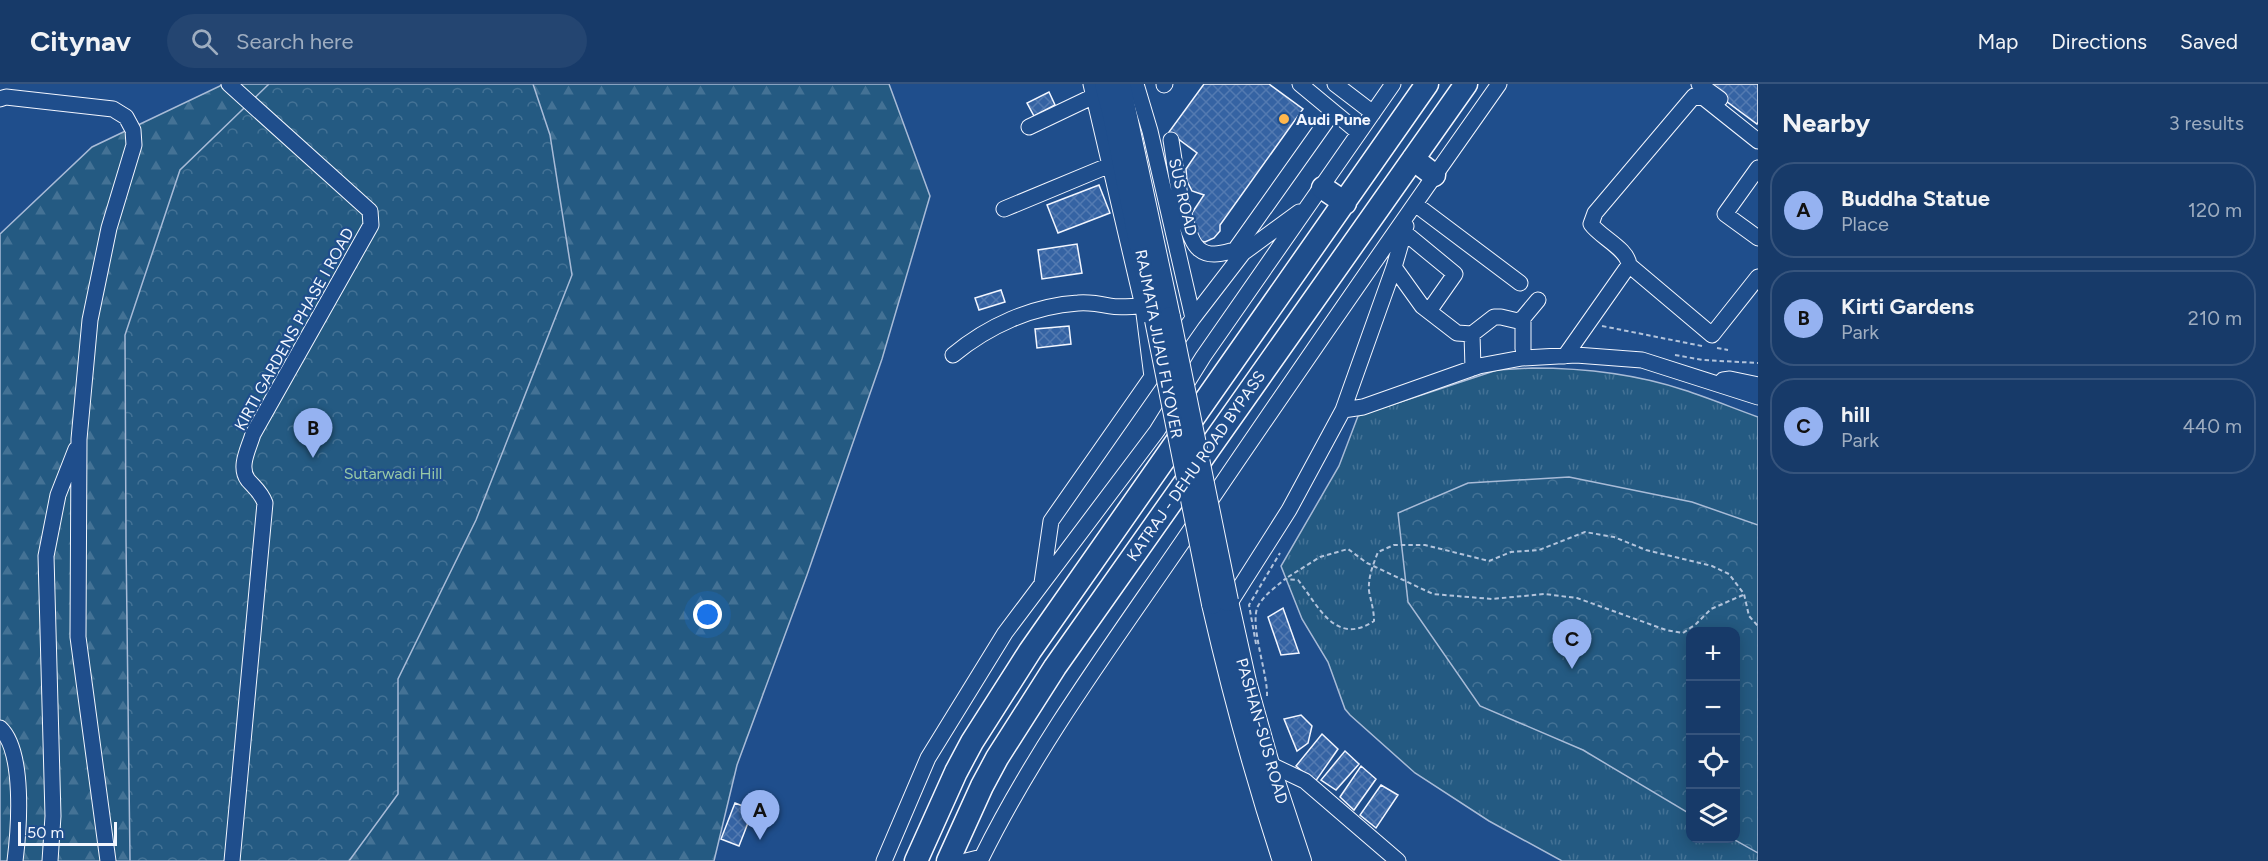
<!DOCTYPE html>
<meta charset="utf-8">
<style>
:root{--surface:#173a69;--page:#244571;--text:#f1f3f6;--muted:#9eadc0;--line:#36547d;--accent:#95b2f1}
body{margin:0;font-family:Figtree,sans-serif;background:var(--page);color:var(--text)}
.controls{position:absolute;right:18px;bottom:18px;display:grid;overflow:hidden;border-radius:12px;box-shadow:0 3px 15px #0003}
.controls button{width:54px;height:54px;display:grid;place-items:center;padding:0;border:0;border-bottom:2px solid var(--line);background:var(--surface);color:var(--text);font:30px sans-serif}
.scale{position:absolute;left:18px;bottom:15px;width:99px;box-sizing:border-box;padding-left:6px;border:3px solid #f2f6ff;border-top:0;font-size:16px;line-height:21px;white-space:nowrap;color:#f2f6ff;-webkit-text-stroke:4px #1f4e8c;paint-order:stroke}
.you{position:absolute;left:708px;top:531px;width:21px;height:21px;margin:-15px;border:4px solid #fff;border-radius:50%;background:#1a73e8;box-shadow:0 0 0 9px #1a73e833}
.badge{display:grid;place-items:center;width:39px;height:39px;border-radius:50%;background:var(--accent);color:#111;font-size:20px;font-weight:700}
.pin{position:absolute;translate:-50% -50px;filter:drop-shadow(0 2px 3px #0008)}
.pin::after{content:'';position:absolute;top:32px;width:21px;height:18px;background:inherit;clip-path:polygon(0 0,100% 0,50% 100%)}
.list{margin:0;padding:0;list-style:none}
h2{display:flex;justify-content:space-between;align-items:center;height:78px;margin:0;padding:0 24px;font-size:26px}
h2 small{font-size:20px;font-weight:400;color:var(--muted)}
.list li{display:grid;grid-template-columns:39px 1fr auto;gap:18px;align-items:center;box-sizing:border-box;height:96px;margin:0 12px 12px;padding:0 12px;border:2px solid var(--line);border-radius:24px}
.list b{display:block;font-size:22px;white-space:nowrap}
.list p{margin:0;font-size:20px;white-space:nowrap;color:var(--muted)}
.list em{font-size:20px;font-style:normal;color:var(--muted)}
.icon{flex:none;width:33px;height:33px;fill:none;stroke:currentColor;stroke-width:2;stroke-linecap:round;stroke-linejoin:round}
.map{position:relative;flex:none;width:1758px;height:777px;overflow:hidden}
header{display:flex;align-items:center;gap:36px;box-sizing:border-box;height:84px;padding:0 30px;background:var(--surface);border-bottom:2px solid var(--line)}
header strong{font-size:28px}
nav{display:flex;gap:33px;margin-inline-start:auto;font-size:21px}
.search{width:420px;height:54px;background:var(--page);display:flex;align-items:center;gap:15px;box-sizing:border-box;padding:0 21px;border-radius:33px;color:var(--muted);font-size:22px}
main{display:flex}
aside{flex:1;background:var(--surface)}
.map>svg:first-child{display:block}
.grass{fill:url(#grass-tufts);stroke:#a8bbd7;stroke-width:1.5;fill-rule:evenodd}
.forest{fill:url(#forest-firs);stroke:#a8bbd7;stroke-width:1.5}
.park{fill:url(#park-crowns);stroke:#a8bbd7;stroke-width:1.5}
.building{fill:url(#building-cross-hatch);stroke:#f2f6ff;stroke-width:1.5}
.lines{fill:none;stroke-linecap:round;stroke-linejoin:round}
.minor-casing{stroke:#f2f6ff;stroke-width:17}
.major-casing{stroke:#f2f6ff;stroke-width:22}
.highway-casing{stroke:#f2f6ff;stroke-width:25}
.path{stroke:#b3c4dc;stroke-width:2;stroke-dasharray:4.5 3;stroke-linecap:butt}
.minor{stroke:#1f4e8c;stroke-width:15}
.major{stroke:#1f4e8c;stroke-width:20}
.highway{stroke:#1f4e8c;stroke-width:22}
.major-bridge-casing{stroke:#f2f6ff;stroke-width:22;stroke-linecap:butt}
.major-bridge{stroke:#1f4e8c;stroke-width:20}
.poi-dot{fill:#ffb74d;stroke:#1f4e8c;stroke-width:2}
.labels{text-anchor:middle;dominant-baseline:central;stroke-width:4.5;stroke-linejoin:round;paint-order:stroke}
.poi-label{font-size:16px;font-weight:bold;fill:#f2f6ff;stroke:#1f4e8c;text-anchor:start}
.street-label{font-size:16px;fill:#f2f6ff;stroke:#1f4e8c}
.park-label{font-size:16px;fill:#97c8a6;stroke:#1f4e8c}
</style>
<header>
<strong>Citynav</strong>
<div class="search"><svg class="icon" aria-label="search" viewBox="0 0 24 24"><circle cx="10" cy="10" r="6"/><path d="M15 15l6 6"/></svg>Search here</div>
<nav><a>Map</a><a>Directions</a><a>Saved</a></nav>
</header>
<main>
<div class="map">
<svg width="1758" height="777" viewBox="0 0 1758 777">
<defs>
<pattern id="grass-tufts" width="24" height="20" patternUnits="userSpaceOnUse" patternTransform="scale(1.5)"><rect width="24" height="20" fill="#245a82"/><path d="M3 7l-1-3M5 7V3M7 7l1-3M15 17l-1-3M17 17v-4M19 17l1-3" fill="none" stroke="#447295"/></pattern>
<pattern id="forest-firs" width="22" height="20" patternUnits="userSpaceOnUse" patternTransform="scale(1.5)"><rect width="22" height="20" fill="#245a82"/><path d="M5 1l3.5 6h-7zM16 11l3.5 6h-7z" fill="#447295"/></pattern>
<pattern id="park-crowns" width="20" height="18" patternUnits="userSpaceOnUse" patternTransform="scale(1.5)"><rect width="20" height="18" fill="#245a82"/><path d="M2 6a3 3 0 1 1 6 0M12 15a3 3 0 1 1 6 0" fill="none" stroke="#447295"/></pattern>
<pattern id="building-cross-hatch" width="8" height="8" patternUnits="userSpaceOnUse" patternTransform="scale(1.5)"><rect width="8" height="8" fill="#3563a3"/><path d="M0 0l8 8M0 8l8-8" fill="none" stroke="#537ab1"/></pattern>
</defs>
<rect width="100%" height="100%" fill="#1f4e8c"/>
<!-- grass -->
<path class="grass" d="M1532,284C1583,284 1636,290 1684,306C1709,314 1733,324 1758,333V777H1562L1489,737L1415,689L1350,631L1345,625L1328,578L1302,535L1281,482L1339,382L1358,332L1497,286ZM1690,548H1736V754H1690Z"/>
<!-- forest -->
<path class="forest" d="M224,0H889L930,112L882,275L807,491L737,681L714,777H0V150L92,63Z"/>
<!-- park -->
<path class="park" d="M269,0H533L550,51L572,191L476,436L398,595V710L349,777H130L126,457L125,251L180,86Z
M1569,393L1692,418L1758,441V769L1733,755L1736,754V548H1690V730L1583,666L1480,622L1408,518L1398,429L1468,399Z"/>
<!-- building -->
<path class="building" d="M1204,0H1269L1303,25L1220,141V147L1214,154L1205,158L1197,156L1190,132L1204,111L1192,107L1187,97L1186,85L1197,69L1169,48Z
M1703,0H1758V38L1757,40Z
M1049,8L1055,21L1034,32L1027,19Z
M1099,101L1110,129L1058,149L1047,121Z
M1077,160L1082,189L1042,195L1038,166Z
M1001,206L1005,218L979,226L975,214Z
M1069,242L1071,260L1037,264L1035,245Z
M1283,524L1299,569L1281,571L1268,533Z
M1301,631L1312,642L1308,659L1297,667L1284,635Z
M1322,650L1338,665L1315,698L1296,682Z
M1345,667L1359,680L1336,706L1321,696Z
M1361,682L1376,695L1354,726L1340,713Z
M1381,701L1398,711L1376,744L1360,731Z
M735,719L753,726L739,762L721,755Z"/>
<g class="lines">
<!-- minor casing -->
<g class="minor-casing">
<path id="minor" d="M229,0L370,127L371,141L253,350C249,364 238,383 248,396C255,404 261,408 265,419L232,777
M1091,0L1143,222L1152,293
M1136,0L1150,47L1193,234
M1300,0L1358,48
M1335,0L1373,29
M1699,0L1720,15
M1164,1L1165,0
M0,15L6,13L113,25L126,33L133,46L134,61L109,144L90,236L79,355L78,553L108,777
M1029,43L1094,12
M1171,56C1175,79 1183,153 1199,165C1210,174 1223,169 1235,166L1333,28
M1758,84L1725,130L1758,154
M1415,120L1520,199
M1004,125L1110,81
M1404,148L1455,190L1429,227
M1629,181L1712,251L1758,193
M1394,183L1422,222L1457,249L1472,250L1494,233H1501L1518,237L1523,234L1538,216
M1472,250L1473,284
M1523,265V234
M953,271C988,242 1032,222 1078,219C1089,218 1100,220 1110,222C1120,224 1132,222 1143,222
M1565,272L1629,181C1628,165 1600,153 1591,140L1595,129L1694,12L1704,14L1758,57
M1723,296L1730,295L1758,301
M1343,326L1363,323L1479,282L1522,274L1576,271L1642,276L1758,313
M1042,499L1051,437L1193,234L1243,169L1299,128
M1228,522L1289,426L1343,326L1394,183L1406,142
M0,644C25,667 19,745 15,777
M1269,680L1305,697L1398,777
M50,777L53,732L46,472L58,411L76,365
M884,777L928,674L1005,549L1157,347L1203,273L1393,0
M966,777L982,773C1038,660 1114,558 1185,454C1288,302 1393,150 1499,0"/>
</g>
<!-- major casing -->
<g class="major-casing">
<path id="major" d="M1105,0L1113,31L1155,236
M1120,0L1170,233
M1228,517L1246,598L1269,680L1301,777
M1212,520C1232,607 1255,692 1283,777"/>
</g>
<!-- highway casing -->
<g class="highway-casing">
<path id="highway" d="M1413,75L1434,91
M1323,104L1345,119
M916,777L956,688L972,658L1030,567L1427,0
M948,777L982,702L997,674L1055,583L1466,0"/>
</g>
<!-- path -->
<path class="path" d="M1602,242L1702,262
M1717,264L1728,266
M1675,271L1703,276L1758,279
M1288,493L1320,473L1348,465L1367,479L1433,510L1492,515L1544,510L1577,514L1666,546L1683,549L1696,540L1711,525L1743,511
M1256,560L1249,521L1280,469
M1267,612C1268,590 1249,540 1258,522C1264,511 1276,503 1285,495L1298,496C1318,521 1335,563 1374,537C1374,526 1371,518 1369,507C1368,493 1373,481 1378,468L1394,461H1425L1489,477L1511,468L1539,466L1585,448L1614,453L1646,466L1712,482L1729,490L1744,510L1749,532L1758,542"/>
<!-- minor -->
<use href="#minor" class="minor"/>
<!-- major -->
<use href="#major" class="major"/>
<!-- highway -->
<use href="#highway" class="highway"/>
<!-- major-bridge casing -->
<g class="major-bridge-casing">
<path id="major-bridge" d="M1170,233L1228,517
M1155,236L1212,520"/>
</g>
<!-- major-bridge -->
<use href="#major-bridge" class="major-bridge"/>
</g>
<!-- markers -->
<circle class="poi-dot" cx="1284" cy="35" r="6"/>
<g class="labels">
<!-- poi labels -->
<g class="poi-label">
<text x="1296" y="35">Audi Pune</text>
</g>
<!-- street labels -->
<g class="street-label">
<text transform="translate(1183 113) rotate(77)">SUS ROAD</text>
<text transform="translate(294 245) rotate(-61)">KIRTI GARDENS PHASE I ROAD</text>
<text transform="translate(1159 260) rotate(79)">RAJMATA JIJAU FLYOVER</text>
<text transform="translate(1196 382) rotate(-55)">KATRAJ - DEHU ROAD BYPASS</text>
<text transform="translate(1262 647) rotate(74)">PASHAN-SUS ROAD</text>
</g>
<!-- park labels -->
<g class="park-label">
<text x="393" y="389">Sutarwadi Hill</text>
</g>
</g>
</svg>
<div class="controls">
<button>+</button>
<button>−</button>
<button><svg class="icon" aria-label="locate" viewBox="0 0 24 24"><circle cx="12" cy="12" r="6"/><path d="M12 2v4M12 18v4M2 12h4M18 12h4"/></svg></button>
<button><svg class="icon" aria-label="layers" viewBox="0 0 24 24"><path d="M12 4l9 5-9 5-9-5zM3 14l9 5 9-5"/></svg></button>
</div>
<div class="scale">50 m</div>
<div class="you"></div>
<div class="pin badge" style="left:760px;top:756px">A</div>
<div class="pin badge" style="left:313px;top:374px">B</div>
<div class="pin badge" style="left:1572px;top:585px">C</div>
</div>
<aside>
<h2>Nearby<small>3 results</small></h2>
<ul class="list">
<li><span class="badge">A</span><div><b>Buddha Statue</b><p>Place</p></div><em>120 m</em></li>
<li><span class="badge">B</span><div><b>Kirti Gardens</b><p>Park</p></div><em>210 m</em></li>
<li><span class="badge">C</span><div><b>hill</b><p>Park</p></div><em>440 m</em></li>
</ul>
</aside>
</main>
